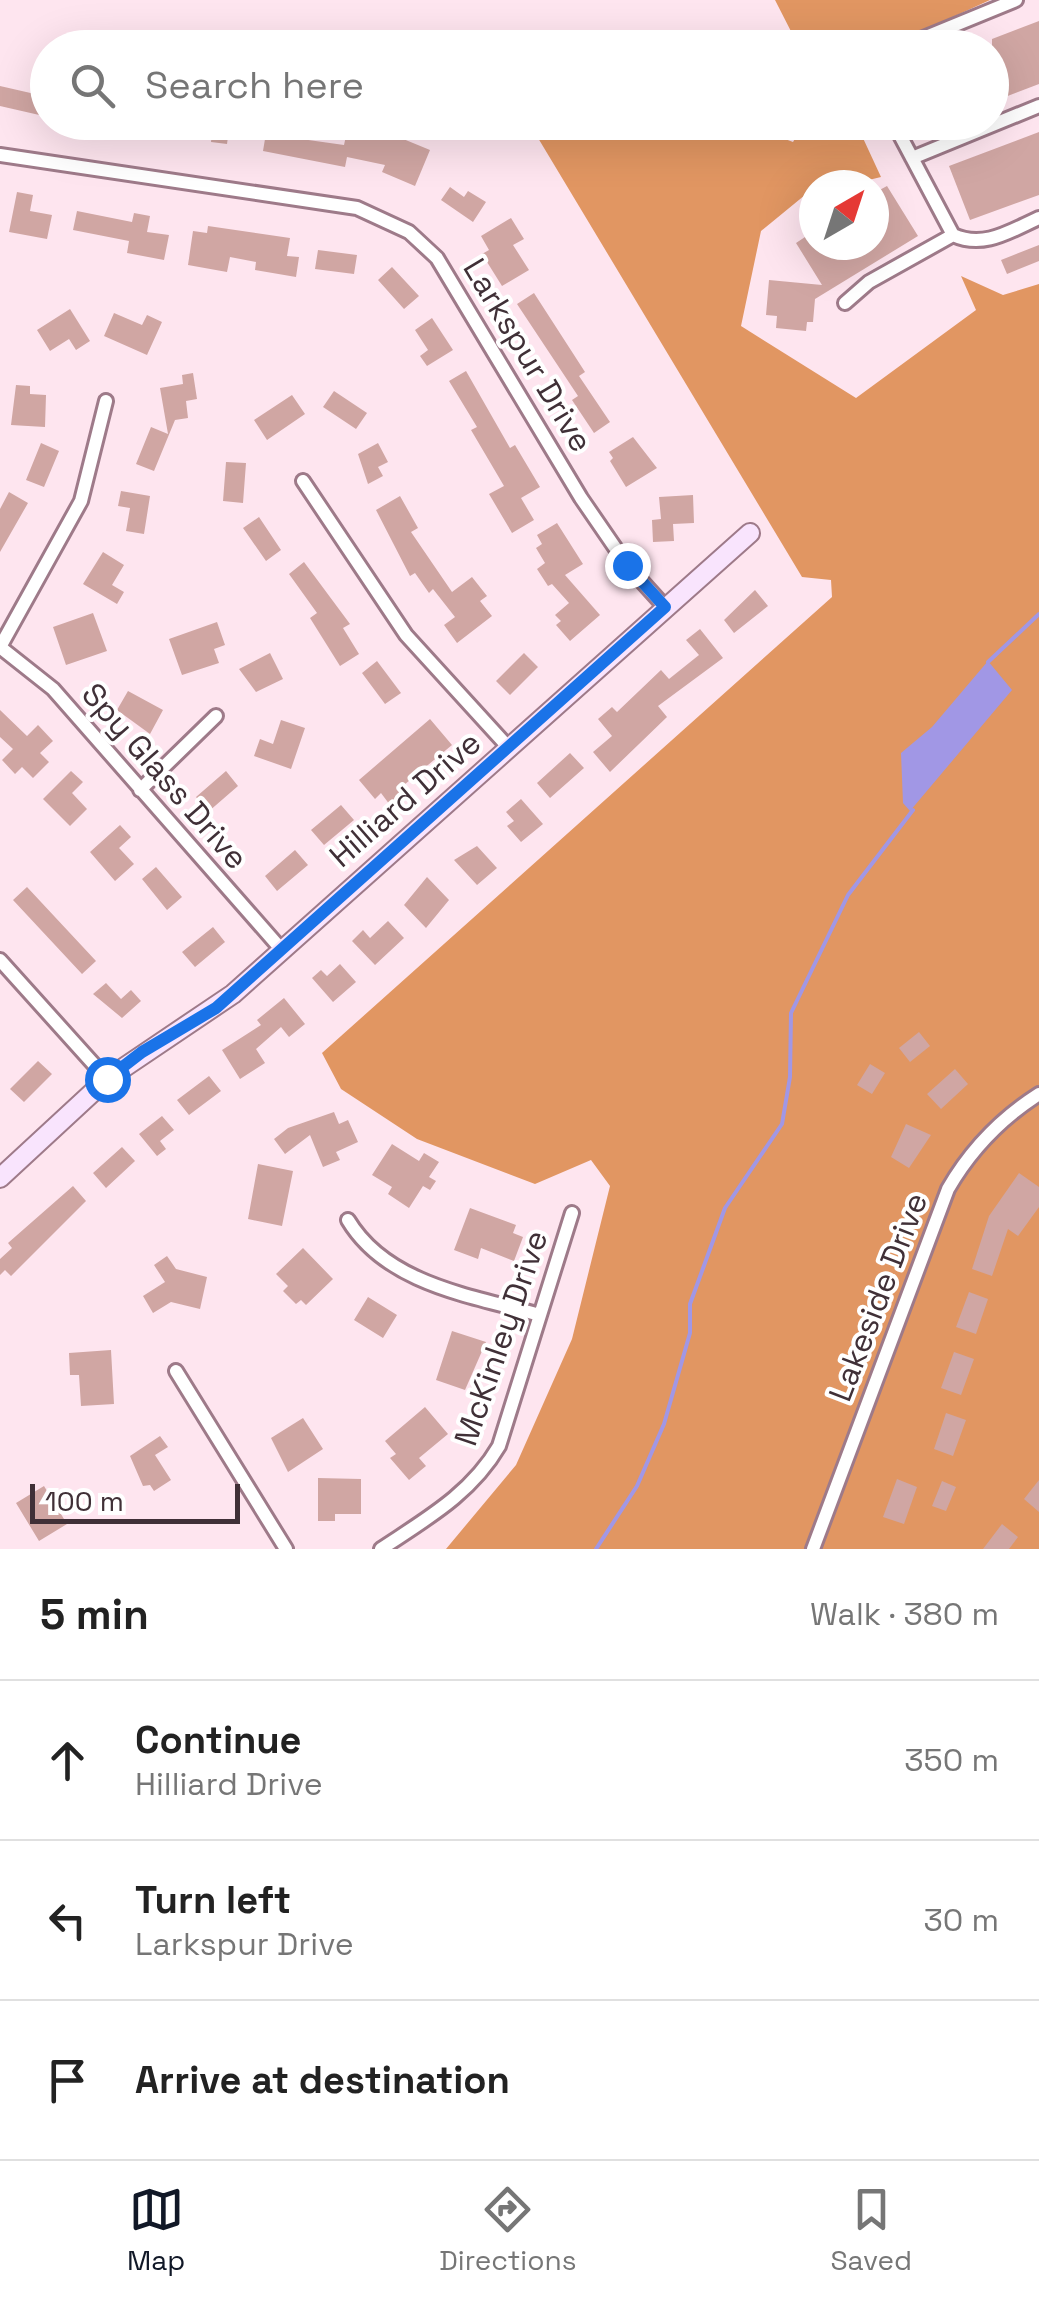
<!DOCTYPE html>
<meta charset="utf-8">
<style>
:root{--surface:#fff;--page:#f2f2f2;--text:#222;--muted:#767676;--line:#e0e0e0;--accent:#111827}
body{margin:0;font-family:"Space Grotesk",sans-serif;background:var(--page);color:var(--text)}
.compass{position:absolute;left:799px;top:170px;width:90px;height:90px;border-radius:50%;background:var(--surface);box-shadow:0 10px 40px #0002;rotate:39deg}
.scale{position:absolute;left:30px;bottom:25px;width:210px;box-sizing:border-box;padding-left:10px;border:5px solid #403037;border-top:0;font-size:28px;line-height:35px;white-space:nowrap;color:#403037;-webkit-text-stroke:8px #fff;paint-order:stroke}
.stop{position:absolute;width:30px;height:30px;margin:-22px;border:8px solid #1a73e8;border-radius:50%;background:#fff}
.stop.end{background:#1a73e8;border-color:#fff;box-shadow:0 2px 10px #0008}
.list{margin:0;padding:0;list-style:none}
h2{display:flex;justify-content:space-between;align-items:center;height:130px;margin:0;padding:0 40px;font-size:42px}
h2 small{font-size:32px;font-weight:400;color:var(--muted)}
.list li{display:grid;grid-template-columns:65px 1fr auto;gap:30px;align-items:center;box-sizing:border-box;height:160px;padding:0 40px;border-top:2px solid var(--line)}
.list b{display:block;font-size:38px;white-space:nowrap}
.list p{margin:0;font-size:32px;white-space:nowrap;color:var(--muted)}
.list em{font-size:32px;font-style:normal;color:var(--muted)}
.icon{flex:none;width:55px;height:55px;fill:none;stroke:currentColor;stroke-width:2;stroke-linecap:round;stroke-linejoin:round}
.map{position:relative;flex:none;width:1039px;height:1549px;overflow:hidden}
.search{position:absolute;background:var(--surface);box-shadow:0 10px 40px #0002;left:30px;right:30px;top:30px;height:110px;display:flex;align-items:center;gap:25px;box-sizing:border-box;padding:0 35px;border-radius:55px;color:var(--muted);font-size:38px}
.sheet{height:610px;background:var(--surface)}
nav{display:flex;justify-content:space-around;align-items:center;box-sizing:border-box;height:140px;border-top:2px solid var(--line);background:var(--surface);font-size:28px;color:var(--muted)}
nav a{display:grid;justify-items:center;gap:5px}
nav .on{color:var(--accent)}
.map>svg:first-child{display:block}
.forest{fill:#e19662}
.water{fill:#a197e5}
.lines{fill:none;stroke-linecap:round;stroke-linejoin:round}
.stream{stroke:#a197e5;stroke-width:4}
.building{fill:#d0a6a3}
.street-casing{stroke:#9e7a89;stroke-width:18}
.secondary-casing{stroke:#9e7a89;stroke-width:22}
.street{stroke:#fff;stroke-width:12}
.secondary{stroke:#f9e4fd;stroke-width:18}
.route{stroke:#1a73e8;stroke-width:12}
.labels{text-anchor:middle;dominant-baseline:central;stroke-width:8;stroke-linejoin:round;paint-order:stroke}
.street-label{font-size:32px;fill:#403037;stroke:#fff}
</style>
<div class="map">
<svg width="1039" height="1549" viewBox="0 0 1039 1549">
<rect width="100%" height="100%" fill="#fee5ef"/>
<!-- forest -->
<path class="forest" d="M775,0H990L885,48L799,47Z
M529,123H743L793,142L804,123H856L881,177L848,185H814V193L805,195L761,231L741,326L856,398L976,310L961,276L1003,295L1039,284V1549H446L516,1465L572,1339L610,1186L591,1160L535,1184L417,1139L341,1089L322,1053L832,597L831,580L802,577Z"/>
<!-- water -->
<path class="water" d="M988,661L1012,690L910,811L903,803L901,753L932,727Z"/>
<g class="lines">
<!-- stream -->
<path class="stream" d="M988,662L1039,614
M596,1549L637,1486L664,1424L690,1333V1304L725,1208L782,1124L790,1077L791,1013L848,895L913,810"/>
</g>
<!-- building -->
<path class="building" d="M1039,21V84L992,102V39Z
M0,86L48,97V117L0,106Z
M156,122H173L171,140L154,138Z
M213,122H230L227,144L211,142Z
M241,122H289L287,137L344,145L349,122H362L430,150L415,186L382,172L385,165L347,157L345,167L263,151L266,133L241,130Z
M1039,132V195L970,220L949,166Z
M887,186L918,236L815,299L813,322H807L806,331L776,328L777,316L766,315L769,280L822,285L796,243L814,231V245H874V193Z
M450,187L464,197L468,191L486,202L473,222L441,200Z
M17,192L33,195L30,211L52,215L47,239L9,232Z
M77,211L132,222L134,213L150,216L147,232L169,235L164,260L127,253L129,241L73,230Z
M511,218L524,239L513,245L529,270L502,286L482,254L489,250L481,236Z
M208,226L290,238L287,256L299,257L296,277L255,270L256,262L230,257L227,272L188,265L193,231L207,233Z
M1039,245V261L1007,274L1001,260Z
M318,250L357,255L354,274L315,269Z
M392,267L419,296L404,309L378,280Z
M534,293L585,372L579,376L610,422L594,433L572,400L578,396L517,304Z
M70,309L90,341L76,350L69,339L50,351L37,330Z
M114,313L142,325L147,315L162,322L147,355L104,336Z
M432,318L453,350L427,366L420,356L428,350L415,330Z
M466,371L510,448L515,445L540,487L521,498L534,520L512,533L489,494L504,486L471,430L477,427L449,381Z
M193,373L197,399L186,401L188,418L175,420L154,471L136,464L151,427L168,434L160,388L183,384L182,375Z
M16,385L30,386V394L46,395L45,427L11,425Z
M334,391L367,413L356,429L323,407Z
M292,395L305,414L267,440L254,420Z
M633,437L657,468L626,487L610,461L613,458L609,452Z
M41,443L59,451L44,487L26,480Z
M378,443L388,462L378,467L383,476L368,484L358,454Z
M226,462L246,463L243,503L223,501Z
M121,491L150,496L144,534L126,531L130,508L118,506Z
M9,492L28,503L0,552V509Z
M693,495L694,523L673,524L674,541L653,542L652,520L661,519L659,497Z
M400,496L418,528L411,532L452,592L472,577L487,596L480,601L492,616L457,643L444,625L455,617L433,589L429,593L415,573L410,576L376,510Z
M259,517L281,550L266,561L243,528Z
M557,523L583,564L565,575L600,615L570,641L556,625L561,621L555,615L569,603L552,584L548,586L537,569L545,563L536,548L542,544L537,535Z
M103,552L124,565L112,585L124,592L117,604L83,584Z
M304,562L350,624L343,628L359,654L340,666L310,618L317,613L289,574Z
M755,590L768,606L734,633L724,620Z
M93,613L107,651L66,665L53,627Z
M217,622L225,645L214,649L219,663L182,675L169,639Z
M700,629L723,658L658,706L667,717L610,772L593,752L612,736L598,719L612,707L617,712L661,670L669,679L699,655L686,640Z
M270,653L283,679L256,692L239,669Z
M524,653L538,667L510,695L496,681Z
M377,661L401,693L385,704L362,673Z
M128,691L163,710L150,734L117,710Z
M0,710L27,736L38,725L53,741L40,753L49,762L33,778L22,767L15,774L2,760L13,749L0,737Z
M430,719L452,745L404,785L408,790L390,805L381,793L375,799L359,780Z
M281,720L305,728L291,769L254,756L260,739L273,744Z
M570,753L584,768L550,798L537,783Z
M71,771L83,782L72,793L87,809L70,826L43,799Z
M226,771L238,786L208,812L196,797Z
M521,799L543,824L521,842L507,826L514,821L506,812Z
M341,805L354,820L324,845L311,830Z
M120,825L131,837L119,848L134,864L115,881L90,852Z
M477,846L497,868L477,885L454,860Z
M295,850L308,865L277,891L265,876Z
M156,867L182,897L167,910L142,879Z
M427,877L449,900L426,928L404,905Z
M27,887L96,961L82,974L13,900Z
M388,921L404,938L375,965L352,941L363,930L370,938Z
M213,927L225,942L195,967L182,952Z
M340,964L356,982L333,1002L312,978L321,970L327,976Z
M106,983L121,999L131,990L141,1001L122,1018L93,994Z
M284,998L305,1024L289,1037L281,1027L256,1049L265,1063L240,1079L222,1050L261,1025L257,1020Z
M919,1032L930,1046L910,1062L899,1048Z
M38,1061L52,1074L24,1102L10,1089Z
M870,1064L885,1073L872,1094L857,1085Z
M955,1069L968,1084L941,1109L927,1094Z
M209,1076L221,1091L189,1115L177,1100Z
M334,1112L339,1124L348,1120L358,1142L336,1152L340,1160L323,1167L310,1135L285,1154L274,1139L288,1128Z
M162,1116L174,1130L160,1141L166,1149L157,1156L139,1134Z
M906,1124L931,1135L909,1168L891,1157Z
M392,1144L419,1161L424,1153L439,1162L429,1177L436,1181L430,1190L423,1186L409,1208L388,1194L392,1187L372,1175Z
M122,1147L135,1161L106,1188L93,1173Z
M258,1164L293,1171L282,1226L248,1219Z
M1019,1173L1039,1187V1207L1018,1236L1008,1229L992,1276L972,1269L989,1216Z
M73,1186L86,1201L11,1276L5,1270L0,1275V1259L12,1248L8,1243Z
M470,1208L516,1225L513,1233L523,1237L514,1261L481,1248L478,1259L454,1250Z
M303,1248L333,1279L306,1305L301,1300L296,1304L283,1291L288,1286L276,1274Z
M167,1256L176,1269L207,1277L200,1309L171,1302L153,1313L143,1296L165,1282L154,1265Z
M969,1292L988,1299L976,1334L956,1327Z
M368,1297L397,1315L383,1338L354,1320Z
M452,1331L486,1342L465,1390L436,1380Z
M111,1350L114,1404L81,1406L79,1375H70L69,1353Z
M954,1352L974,1359L961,1395L941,1388Z
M425,1407L448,1434L419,1458L426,1466L409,1480L390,1458L396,1454L385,1441Z
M946,1413L966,1420L953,1456L934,1449Z
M303,1418L323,1449L288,1472L271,1438Z
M160,1436L168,1447L155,1455L171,1480L154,1491L150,1485L143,1486L130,1456Z
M318,1478L361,1479V1514H335V1521H318Z
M897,1479L917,1487L904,1524L883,1517Z
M1039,1480V1512L1024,1499Z
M942,1481L956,1487L946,1511L932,1506Z
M44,1486L67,1524L39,1541L16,1503Z
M1002,1524L1018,1537L1009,1549H983Z"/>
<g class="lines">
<!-- street casing -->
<g class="street-casing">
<path id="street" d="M899,48L1016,0
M893,122L953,235
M0,155L357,208L409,232L437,258L581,498L627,565L665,607
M912,158L1039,106
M845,303L869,282L953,235C984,249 1010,231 1039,218
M303,481L406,635L509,748
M0,647L53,689L281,949
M0,647L81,501L106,401
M140,790L216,716
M0,960L107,1079
M348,1220C387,1285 473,1296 540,1315
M176,1371L286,1549
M381,1549C426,1519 471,1494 499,1446L572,1213
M813,1549L948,1189C971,1149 1000,1119 1039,1094"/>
</g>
<!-- secondary casing -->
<g class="secondary-casing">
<path id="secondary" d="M0,1178L107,1079L233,994L750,533"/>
</g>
<!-- street -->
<use href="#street" class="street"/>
<!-- secondary -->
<use href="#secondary" class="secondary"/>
</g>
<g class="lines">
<!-- route -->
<path class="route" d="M107,1079L142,1052L216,1008L665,607L627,565"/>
</g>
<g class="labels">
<!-- street labels -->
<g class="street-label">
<text transform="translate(528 355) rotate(59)">Larkspur Drive</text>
<text transform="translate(165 776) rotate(49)">Spy Glass Drive</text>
<text transform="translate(405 799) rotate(-41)">Hilliard Drive</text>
<text transform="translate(878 1297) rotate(-69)">Lakeside Drive</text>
<text transform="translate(501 1338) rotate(-71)">McKinley Drive</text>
</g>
</g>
</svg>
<svg class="compass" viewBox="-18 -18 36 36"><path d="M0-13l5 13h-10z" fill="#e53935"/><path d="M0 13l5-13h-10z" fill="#767676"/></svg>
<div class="scale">100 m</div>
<div class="stop" style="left:107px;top:1079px"></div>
<div class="stop end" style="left:627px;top:565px"></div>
<div class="search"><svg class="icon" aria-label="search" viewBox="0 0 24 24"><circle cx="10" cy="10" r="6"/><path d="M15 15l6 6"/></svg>Search here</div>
</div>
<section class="sheet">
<h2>5 min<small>Walk · 380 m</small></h2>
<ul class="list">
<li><svg class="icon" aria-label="ahead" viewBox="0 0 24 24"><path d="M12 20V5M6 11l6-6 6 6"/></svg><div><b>Continue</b><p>Hilliard Drive</p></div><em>350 m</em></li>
<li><svg class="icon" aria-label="left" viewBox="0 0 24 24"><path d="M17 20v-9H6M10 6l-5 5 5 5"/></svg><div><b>Turn left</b><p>Larkspur Drive</p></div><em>30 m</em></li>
<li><svg class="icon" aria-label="arrive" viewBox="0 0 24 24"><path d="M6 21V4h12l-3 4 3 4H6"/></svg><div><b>Arrive at destination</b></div></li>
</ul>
</section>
<nav>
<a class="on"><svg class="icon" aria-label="map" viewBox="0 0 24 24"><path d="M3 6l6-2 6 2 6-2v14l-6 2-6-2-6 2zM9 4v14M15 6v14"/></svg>Map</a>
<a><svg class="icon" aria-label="directions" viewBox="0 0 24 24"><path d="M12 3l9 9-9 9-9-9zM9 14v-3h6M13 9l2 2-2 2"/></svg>Directions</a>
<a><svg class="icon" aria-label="saved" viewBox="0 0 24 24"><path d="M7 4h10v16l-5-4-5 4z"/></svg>Saved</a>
</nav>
